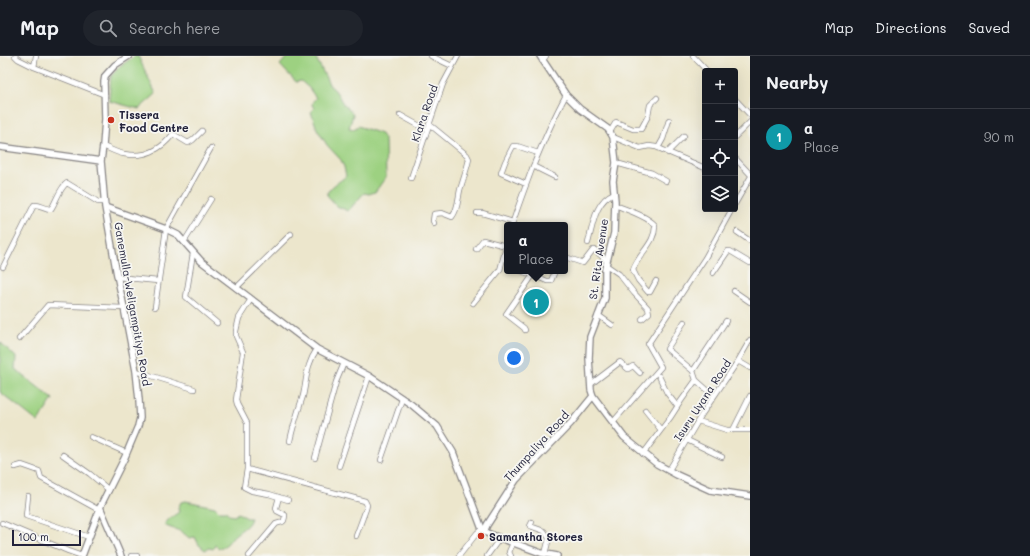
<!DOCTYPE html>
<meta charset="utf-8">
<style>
:root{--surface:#171b24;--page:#20242c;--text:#f1f3f6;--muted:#9ea1a6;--line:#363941;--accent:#c8321e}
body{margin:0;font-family:Mali,sans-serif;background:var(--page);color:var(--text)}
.controls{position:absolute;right:12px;top:12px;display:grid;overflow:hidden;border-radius:4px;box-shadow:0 4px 16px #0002}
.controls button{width:36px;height:36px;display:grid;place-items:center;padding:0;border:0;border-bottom:1px solid var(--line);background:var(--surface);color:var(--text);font:20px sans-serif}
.scale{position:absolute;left:12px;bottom:10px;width:69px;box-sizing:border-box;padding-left:4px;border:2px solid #22223b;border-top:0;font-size:11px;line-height:14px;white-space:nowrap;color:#22223b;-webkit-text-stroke:3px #f6f6f2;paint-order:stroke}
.you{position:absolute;left:514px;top:302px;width:14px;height:14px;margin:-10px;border:3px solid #fff;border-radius:50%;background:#1a73e8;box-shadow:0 0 0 6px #1a73e833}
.badge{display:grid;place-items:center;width:26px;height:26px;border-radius:50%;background:var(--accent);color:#fff;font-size:13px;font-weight:700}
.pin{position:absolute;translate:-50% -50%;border:2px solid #fff;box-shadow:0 1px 4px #0006}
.popup{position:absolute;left:504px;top:166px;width:64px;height:52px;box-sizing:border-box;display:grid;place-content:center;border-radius:4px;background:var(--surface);filter:drop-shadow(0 1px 3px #0005);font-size:13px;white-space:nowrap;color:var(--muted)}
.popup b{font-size:15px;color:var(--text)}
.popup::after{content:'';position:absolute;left:50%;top:100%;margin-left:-8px;border:8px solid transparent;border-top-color:var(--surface)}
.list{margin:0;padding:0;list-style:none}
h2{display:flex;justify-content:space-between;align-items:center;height:52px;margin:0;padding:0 16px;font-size:17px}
h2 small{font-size:13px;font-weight:400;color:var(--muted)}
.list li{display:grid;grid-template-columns:26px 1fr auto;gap:12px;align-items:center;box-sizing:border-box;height:56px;padding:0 16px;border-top:1px solid var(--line)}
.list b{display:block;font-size:15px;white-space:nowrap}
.list p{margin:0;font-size:13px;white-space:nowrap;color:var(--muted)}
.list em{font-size:13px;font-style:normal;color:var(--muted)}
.icon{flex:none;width:22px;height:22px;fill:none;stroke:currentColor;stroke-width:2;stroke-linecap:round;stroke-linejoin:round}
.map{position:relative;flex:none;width:750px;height:500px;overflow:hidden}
header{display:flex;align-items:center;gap:24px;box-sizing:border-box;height:56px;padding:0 20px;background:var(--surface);border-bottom:1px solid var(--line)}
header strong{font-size:19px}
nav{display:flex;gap:22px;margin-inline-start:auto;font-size:14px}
.search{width:280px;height:36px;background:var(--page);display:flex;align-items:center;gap:10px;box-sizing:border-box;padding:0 14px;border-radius:22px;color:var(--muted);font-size:15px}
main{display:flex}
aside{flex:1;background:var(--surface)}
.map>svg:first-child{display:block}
.green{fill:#9dd181;stroke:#607a5e}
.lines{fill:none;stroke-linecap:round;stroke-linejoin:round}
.minor-casing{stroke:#878484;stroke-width:6}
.tertiary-casing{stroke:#878484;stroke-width:8}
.minor{stroke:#fff;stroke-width:4.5}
.tertiary{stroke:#fff;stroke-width:5.5}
.poi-dot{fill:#c8321e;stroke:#f6f6f2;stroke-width:1.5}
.labels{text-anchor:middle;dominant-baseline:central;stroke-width:3.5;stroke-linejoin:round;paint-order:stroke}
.street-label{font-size:11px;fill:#22223b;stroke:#f6f6f2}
.poi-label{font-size:11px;font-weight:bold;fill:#22223b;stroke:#f6f6f2;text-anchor:start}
</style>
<header>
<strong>Map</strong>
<div class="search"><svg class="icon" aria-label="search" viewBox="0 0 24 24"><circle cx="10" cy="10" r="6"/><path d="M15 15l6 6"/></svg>Search here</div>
<nav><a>Map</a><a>Directions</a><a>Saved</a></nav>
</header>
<main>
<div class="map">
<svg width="750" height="500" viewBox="0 0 750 500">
<rect width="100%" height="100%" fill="#f6f6f2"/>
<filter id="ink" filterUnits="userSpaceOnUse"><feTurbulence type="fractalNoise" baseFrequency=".025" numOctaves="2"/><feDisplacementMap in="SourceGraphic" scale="8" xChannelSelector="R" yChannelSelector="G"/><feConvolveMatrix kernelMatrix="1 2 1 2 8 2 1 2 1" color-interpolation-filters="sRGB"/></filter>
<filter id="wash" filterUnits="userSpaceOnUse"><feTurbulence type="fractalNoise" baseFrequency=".012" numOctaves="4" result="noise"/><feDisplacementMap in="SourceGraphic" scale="16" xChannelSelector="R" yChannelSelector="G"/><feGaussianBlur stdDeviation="0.9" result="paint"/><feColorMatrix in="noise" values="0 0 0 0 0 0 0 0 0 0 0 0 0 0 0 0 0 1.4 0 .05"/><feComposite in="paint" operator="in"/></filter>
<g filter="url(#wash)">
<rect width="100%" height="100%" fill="#ece6cc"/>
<!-- green -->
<path class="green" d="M135,0H138L156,38L139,53L109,45L111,20L120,10Z
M288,0H315L330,30C337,34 339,42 344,49C347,53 351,54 353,59L349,72L354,73L358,70L381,78L385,85L386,121L375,136L369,138L364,137L348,155L337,150L327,139C328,131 340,126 346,120L344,111L341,104L327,89L317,73L311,56L314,52L312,49L313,45L316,42L309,32L301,25L296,26L280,9Z
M0,286L16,301L15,313L53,343L38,366L0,336Z
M186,445L215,451L219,455H226L229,459L234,460L238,457L247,462H251C249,470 242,473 236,478C229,483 229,490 219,492L215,489L213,493L209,492L205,494L199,489L195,481L189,482C179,472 176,475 164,469L169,463L179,456L178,452L181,446Z"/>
</g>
<g filter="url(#ink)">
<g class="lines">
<!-- minor casing -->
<g class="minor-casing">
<path id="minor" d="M15,0L18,3L34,11
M36,0L34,11L105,39
M431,0L452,10
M693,0L707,15
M542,5L546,0
M735,43L750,59
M400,59L427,74
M429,68L467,99L469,103C467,113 463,124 460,134C458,143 458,154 452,161L442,157L434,158L433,165L434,167
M610,76L616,66L633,73H641L648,60L650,49L657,42
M613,81L640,92L649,90L656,91L705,112
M735,81L750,66
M103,90C110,93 117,97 124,98C144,102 161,94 173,78L188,87L193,84L202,75
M658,92L663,83L669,64
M668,97L670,94L684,80
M735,102L750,118
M616,107L652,117L666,125
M533,110L555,121
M411,122L443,28L458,0
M526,128L501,117L505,106L513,90H517L538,97
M735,148L750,122
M615,149C627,154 645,159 655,169C656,187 638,198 633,214L638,224L648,236H650L656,225
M477,157H482L513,166
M512,169C518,150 525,132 532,113C543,86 552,65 566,39
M737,176L750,185
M184,186L211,143
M588,187C593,169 595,145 614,137
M476,193L483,184L506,190
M193,197L186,241L217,267
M565,201L583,207L593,194H595L607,205
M606,209L619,218L634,237L648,252L649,257L642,263
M3,211L34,149C40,148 45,153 51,153C56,146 60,131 67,127L98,146H105
M521,215L533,219L506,258L524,272L525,274
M713,217L728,195H730L750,207
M533,219L547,225H551L555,215
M117,221L158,225
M236,232L291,178
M734,235L750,246
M251,243L239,262L236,275V280L243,296L236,344L237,348L247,367V413L365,445L367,449L366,453L356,480
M473,247L500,214L507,188
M155,251L166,173L211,92
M598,259L612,269
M684,266L667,293L693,315
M19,283L48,249L124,252
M738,305L750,312
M136,315L194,333
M659,320L667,337L677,350
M696,324L714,340
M591,328L620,306L628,313L633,310L640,317
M645,354L661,374
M698,365L727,374H750
M613,366L661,311L648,288L705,202L732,153
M733,374L750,340
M91,381L127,397
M687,384L722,401
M290,385C293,370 298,355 303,340C307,322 306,309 317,293
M643,398L670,362L681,345L696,324L693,315L726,265
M63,399L90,418L109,434
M315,402L336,326L344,307
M381,404L402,343
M339,410L369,320
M15,411L22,409L39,415L41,422L99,454
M247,413L244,431L252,435L269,438L288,444
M669,414L702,358L738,305L750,284
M28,440L26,460L89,481
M532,466L530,470L544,475L549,482L545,498
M2,467L68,495L82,500
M131,500H137
M249,500L276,468C282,465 284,469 285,459L277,455L276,452L279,441
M459,500L477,477L482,473
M487,500L500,482
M511,500L509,496L513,487"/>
</g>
<!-- tertiary casing -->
<g class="tertiary-casing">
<path id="tertiary" d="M540,0L566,39L580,53L608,73L613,81L616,107L613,125L615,145L614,177L605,213V242L590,281L589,302L591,334L593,340L624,381L657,408L677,419L710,434L750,440
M0,91L101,105
M105,151L166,173L178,179L201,205L317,293L369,320L412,349L437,370L453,396L482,473L484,476
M100,451L121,500
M484,476L487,469L516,424L571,367L593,340
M484,476L541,497L557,500
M82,500L102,447L125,401L138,370L140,362L139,344L136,315L124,252L117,219L105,151L101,105L103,90L105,63L104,26L105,20L115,9L129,0"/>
</g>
<!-- minor -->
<use href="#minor" class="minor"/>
<!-- tertiary -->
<use href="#tertiary" class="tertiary"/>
</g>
</g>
<!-- markers -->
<g class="poi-dot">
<circle cx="111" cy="64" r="4"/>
<circle cx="481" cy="480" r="4"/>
</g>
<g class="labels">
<!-- street labels -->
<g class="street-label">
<text transform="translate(424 57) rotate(-71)">Klara Road</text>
<text transform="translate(598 203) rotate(-82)">St. Rita Avenue</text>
<text transform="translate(133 248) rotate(80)">Ganemulla-Weligampitiya Road</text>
<text transform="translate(702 344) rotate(-57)">Isuru Uyana Road</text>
<text transform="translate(536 390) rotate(-48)">Thumpaliya Road</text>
</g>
<!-- poi labels -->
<g class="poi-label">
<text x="119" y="58">Tissera<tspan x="119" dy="13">Food Centre</tspan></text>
<text x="489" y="480">Samantha Stores</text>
</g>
</g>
</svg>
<div class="controls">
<button>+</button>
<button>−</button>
<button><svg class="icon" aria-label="locate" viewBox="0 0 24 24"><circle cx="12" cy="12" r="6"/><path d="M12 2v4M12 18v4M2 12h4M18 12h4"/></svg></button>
<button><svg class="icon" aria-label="layers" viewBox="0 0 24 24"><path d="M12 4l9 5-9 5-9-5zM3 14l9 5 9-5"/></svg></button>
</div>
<div class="scale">100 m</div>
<div class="you"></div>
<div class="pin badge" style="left:536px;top:246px;background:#0f9aa8">1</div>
<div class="popup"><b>a</b>Place</div>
</div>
<aside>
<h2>Nearby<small></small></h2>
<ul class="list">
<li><span class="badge" style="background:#0f9aa8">1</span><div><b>a</b><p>Place</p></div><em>90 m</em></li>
</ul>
</aside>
</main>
